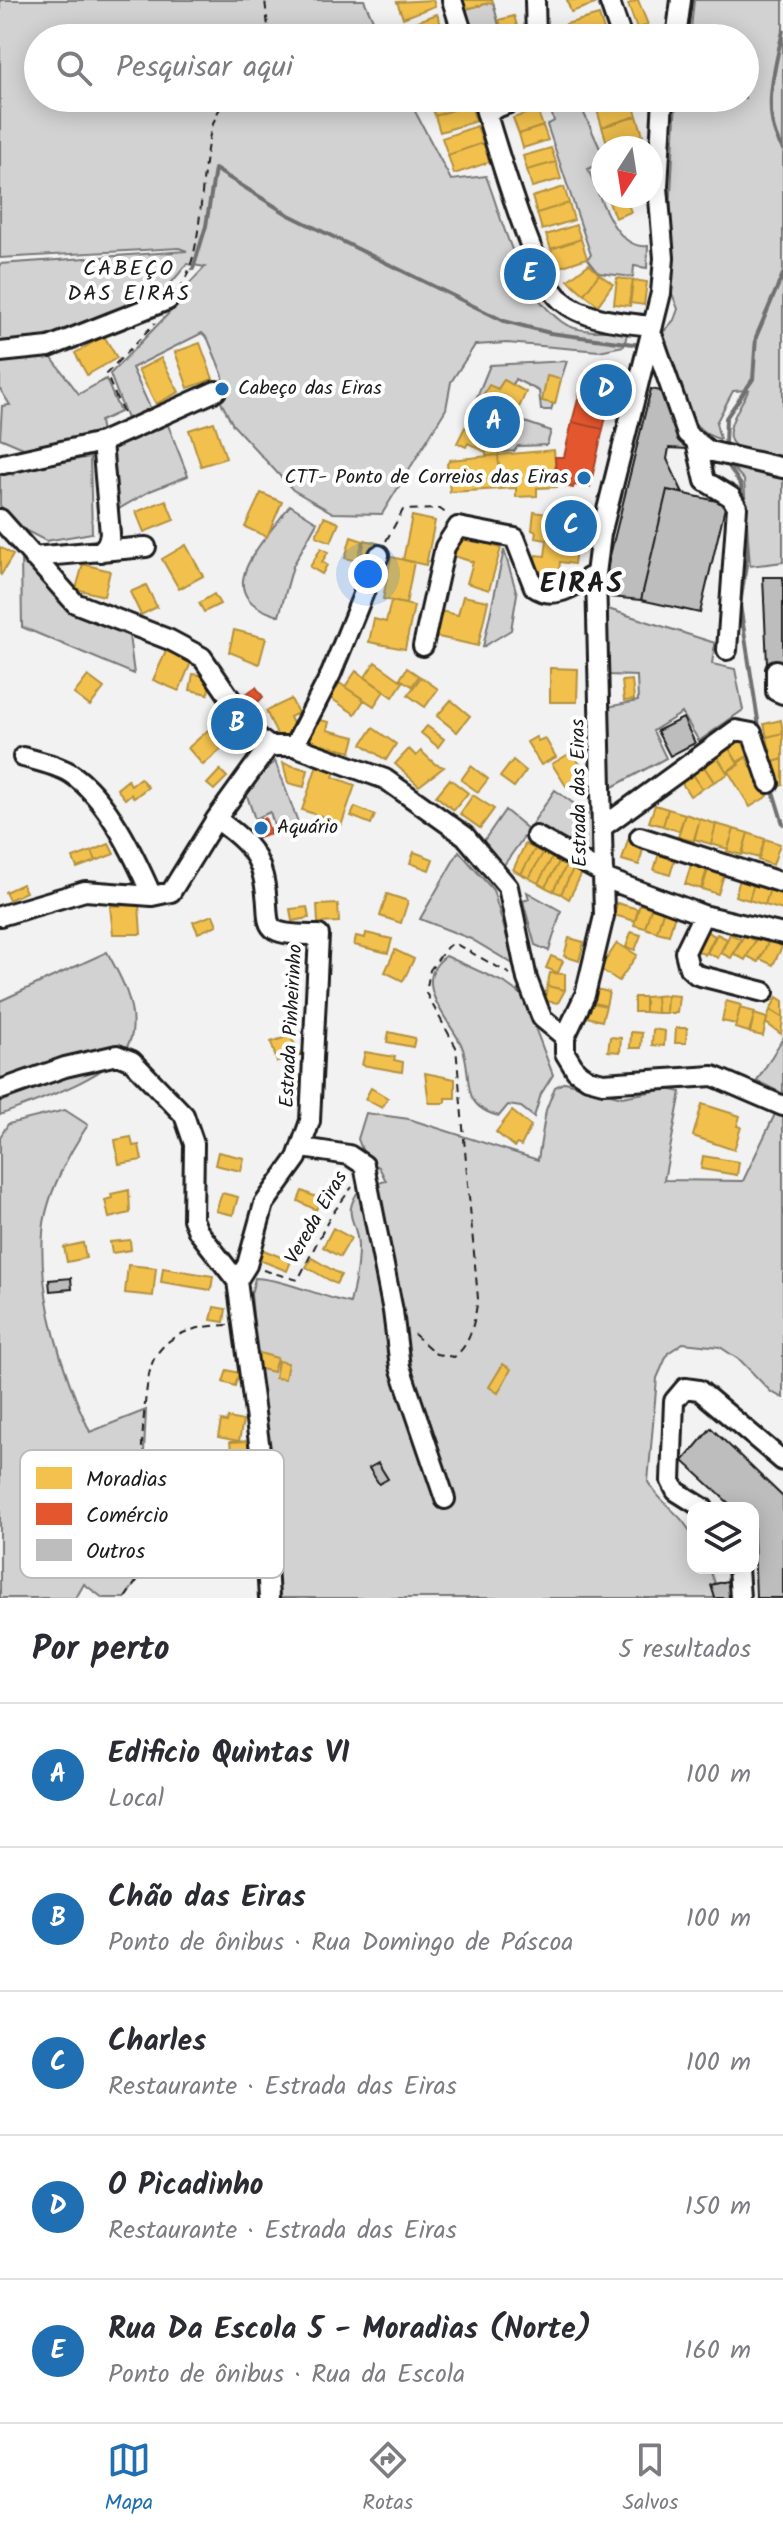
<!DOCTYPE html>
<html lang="pt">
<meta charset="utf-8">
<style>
:root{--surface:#fff;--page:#f2f2f3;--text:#2b2b33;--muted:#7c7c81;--line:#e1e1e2;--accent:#1f6fb2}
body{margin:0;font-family:Kalam,sans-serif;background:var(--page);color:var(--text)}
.controls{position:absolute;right:24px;bottom:24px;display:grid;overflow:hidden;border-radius:16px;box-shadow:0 4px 20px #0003}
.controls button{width:72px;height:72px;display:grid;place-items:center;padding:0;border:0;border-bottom:2px solid var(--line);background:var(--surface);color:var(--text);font:40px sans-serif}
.compass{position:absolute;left:591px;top:136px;width:72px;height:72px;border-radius:50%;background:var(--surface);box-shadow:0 4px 20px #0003;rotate:192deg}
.you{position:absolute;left:368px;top:574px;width:28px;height:28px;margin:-20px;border:6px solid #fff;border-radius:50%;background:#1a73e8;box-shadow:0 0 0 12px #1a73e833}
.badge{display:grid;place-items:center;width:52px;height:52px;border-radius:50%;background:var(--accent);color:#fff;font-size:26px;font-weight:700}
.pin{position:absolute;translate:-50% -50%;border:4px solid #fff;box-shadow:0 2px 8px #0006}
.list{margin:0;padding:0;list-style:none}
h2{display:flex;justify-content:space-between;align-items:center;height:104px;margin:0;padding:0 32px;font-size:34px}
h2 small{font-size:26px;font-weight:400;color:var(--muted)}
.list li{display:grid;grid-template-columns:52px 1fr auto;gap:24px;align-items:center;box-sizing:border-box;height:144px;padding:0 32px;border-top:2px solid var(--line)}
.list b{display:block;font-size:30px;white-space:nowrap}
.list p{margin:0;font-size:26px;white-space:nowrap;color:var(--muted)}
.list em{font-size:26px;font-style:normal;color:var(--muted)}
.icon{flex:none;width:44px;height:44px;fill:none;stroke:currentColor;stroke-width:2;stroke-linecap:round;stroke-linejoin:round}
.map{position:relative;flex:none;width:783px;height:1598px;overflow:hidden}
.search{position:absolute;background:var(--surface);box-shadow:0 4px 20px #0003;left:24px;right:24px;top:24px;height:88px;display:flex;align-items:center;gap:20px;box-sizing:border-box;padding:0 28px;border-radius:44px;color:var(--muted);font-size:30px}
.sheet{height:824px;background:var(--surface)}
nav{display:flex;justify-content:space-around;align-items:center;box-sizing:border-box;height:112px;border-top:2px solid var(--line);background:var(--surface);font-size:22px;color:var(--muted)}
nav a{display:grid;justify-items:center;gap:4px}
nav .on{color:var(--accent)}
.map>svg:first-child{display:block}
.green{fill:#d2d2d2;stroke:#777;stroke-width:2}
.homes{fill:#f2c14e;stroke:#b2903f;stroke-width:2}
.shops{fill:#e4572e;stroke:#a84529;stroke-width:2}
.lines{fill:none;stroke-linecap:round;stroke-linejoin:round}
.stream{stroke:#707070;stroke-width:4}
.building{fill:#bdbdbd;stroke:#1c1c1c;stroke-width:2}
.minor-casing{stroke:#1c1c1c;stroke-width:24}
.path{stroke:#1c1c1c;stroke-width:2;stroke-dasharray:8 6;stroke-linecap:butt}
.minor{stroke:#fff;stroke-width:18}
.poi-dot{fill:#1f6fb2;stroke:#fff;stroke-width:3}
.labels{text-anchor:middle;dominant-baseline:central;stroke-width:8;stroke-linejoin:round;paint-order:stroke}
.poi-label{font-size:20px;fill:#1c1c1c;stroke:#fff;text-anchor:start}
.street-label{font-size:20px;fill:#1c1c1c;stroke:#fff}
.neighbourhood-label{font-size:22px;letter-spacing:2px;fill:#1c1c1c;stroke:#fff}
.district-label{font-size:28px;font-weight:bold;letter-spacing:2px;fill:#1c1c1c;stroke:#fff}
.key{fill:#fff;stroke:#bbb;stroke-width:2}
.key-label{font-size:22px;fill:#1c1c1c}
</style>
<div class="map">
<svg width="783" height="1598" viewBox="0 0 783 1598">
<rect width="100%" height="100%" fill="#f2f2f2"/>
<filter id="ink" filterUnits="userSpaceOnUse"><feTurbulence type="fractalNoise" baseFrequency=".0125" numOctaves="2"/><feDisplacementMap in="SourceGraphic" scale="16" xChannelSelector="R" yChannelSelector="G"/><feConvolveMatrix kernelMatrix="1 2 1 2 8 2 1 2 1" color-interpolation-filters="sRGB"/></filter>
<g filter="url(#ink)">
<!-- green -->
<path class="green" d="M0,0H364L381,38H38V98H408L451,180L486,176C505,226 516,287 562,322C577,334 609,331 628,330L624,346L599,351L507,343L475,345L451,382L446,409L382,514L333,513L293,490L233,425L220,400L223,376L208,339L202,333L132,368L152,412L129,424L110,374L171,311V303L205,267L187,264L163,293L44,338L0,343V264L187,251L179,248L0,258Z
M694,0H783V461C725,448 715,446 749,390L733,391L716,423L720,439C682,431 670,371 657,339L674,320L678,309L671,291L668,250L676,98H745V38H690Z
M493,2L502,38H474L466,9Z
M540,98H577L603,155V162L588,169C600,195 614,250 648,246L647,268L634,266L633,277L599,273L587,258L591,255L547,125L554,121L547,99Z
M51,357L79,394L106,379L120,412L100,421L102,434L28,450L0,438L2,406L10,405L0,389V362Z
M567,361L551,410H541L539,391L515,379L513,385L504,380L498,389L470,414L490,365Z
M519,420L551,431L547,445L518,446L514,451L502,452Z
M168,425L188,476L150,491L115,511L111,455L115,447Z
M90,457L92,533L46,541L15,525L0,505V468L13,475L16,471Z
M734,459L783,469V562L750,566L744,480L733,468Z
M290,505L317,522L293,566L279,616C205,595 263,544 290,505Z
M504,550L517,594L511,630L483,647Z
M21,555L72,610L129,635L134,674L22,627Z
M608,609L715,643L712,664L735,669L743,710L699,741L682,713L653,731L666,758L607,790L602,708L638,701L637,676L608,675Z
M275,761L301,830L277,835L270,812L255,819L245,790Z
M555,790L591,816V858L532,824Z
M505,810L529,830L501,869L483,842Z
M459,851L493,890L515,965L471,939L420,919Z
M527,892L561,911L549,951L535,945L523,901L529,899Z
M107,952C121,977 136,1004 132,1033C127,1073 33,1102 0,1115V1001Z
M446,956L505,983L523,996L553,1075L541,1094L534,1117L521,1107L508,1105L499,1116C456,1106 475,1074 461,1044C448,1018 410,981 446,956Z
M783,1038V1094L757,1081Z
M565,1082L622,1097L667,1089L681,1092L664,1180L743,1181L776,1112L783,1114V1398L771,1392L741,1361L720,1347L683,1343L668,1353L657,1378L648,1482C659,1503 683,1514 692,1536C696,1544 693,1559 693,1568H709L721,1598H280L251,1294L255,1278C288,1280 317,1296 350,1303C355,1284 358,1266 358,1246C357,1217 340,1217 361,1187L386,1181L379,1167L366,1160L358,1139L366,1113L409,1119L538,1160L546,1110L555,1087Z
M65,1110L88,1125C68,1154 45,1198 43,1233C38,1298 63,1374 90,1432L146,1410L138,1579L125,1598H103L84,1584L76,1598H0V1137L8,1124Z"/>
<!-- homes -->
<path class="homes" d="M433,0L435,6L403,18L397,2Z
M463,0H492L493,2L466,9Z
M567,0H594L595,4L571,12Z
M638,0L648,25L637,29L628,4Z
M437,14L442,27L412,38L407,25Z
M599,15L604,30L570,38L566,24Z
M514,16L521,38H505L499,20Z
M442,27L446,38H413Z
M439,98H468L470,104L435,116L430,101Z
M632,100L637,116L602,127L597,110Z
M470,104L476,121L440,132L435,116Z
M537,110L543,126L519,134L513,118Z
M637,116L643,135L608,146L602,127Z
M477,126L483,143L448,155L442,138Z
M543,126L548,140L523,148L519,134Z
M483,143L490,162L454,174L448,155Z
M551,148L556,162L527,170L523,156Z
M556,162L561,179L532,187L527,170Z
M564,187L569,203L537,213L532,197Z
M625,196L631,212L615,218L607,197Z
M569,203L574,220L542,230L537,213Z
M576,225L581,239L551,249L546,235Z
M581,239L587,258L557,268L551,249Z
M589,264L599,274L584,294L568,280Z
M599,274L613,284L598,305L584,294Z
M617,278L633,280L630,306L614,304Z
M633,280L647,282L644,305L629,303Z
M104,336L117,358L87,375L75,353Z
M200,343L213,379L188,388L175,352Z
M161,358L179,392L156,404L138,370Z
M547,376L561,379L555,404L542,401Z
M504,380L526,392L498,455L486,456V452L468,443L466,447L457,443L465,427L471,431L477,417L472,415L489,385L498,389Z
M214,422L226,458L201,466L189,430Z
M554,450L557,487L537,488V496L516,497V488L501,489L498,455Z
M498,455L501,489L450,492L447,464L450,460Z
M261,493L282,502L267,537L245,527Z
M166,500L174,520L144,532L136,512Z
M534,512L580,519L574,564L560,562L558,579L533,575L536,555L545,556L547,540L535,538L536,532L532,530Z
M412,516L435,521L426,565L403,560Z
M324,517L339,523L331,542L316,536Z
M460,536L501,548L489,590L467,583L473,562L454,556Z
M351,537L363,541L357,561L345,558Z
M365,540L380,544L370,563L360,561Z
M186,545L203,576L179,589L162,559Z
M0,547L13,555L1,575L0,574Z
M321,548L328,552L322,562L327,565L322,574L310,567Z
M391,557L414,562L406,604L383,599Z
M83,564L110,571L104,596L76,589Z
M146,585L157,607L141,615L130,592Z
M214,594L220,604L204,612L199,603Z
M463,596L488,601L478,646L434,636L440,611L458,615Z
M391,601L414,606L405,649L369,642L374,619L386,622Z
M234,630L266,638L259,664L229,652Z
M167,649L192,660L179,691L153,680Z
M375,662L403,682L393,697L365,677Z
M407,668L419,676L412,686L400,679Z
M550,668L578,669L577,702H550Z
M356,671L384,691L374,706L345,687Z
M193,674L211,677L208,694L190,690Z
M88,676L104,688L90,706L74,694Z
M421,677L438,689L425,707L408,695Z
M632,680L634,700L624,701L622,681Z
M338,682L364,700L355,714L329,697Z
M291,699L298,713L290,717L297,733L280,741L266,711Z
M451,700L470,716L457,732L437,716Z
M315,719L329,722L327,730L355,737L351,752L310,741Z
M781,720L783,733L767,737L764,724Z
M216,723L231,741L203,765L188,748Z
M427,726L444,739L438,747L421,733Z
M373,728L396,744L386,760L362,744Z
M783,733V759L773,762L767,737Z
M740,736L751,754L737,762L727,745Z
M536,737L538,741L545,738L556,757L541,765L527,742Z
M727,745L739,765L727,772L714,752Z
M409,749L416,756L421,751L435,764L444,767L419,786L395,764Z
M572,752L586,774L566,786L552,764Z
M715,753L728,774L714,782L701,762Z
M746,757L768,796L750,807L728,771Z
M783,759V785L780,786L773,762Z
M513,760L526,771L514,787L500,777Z
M701,762L714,782L702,789L690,769Z
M283,763L308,770L304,787L288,783Z
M317,765L335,771L333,777L355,785L340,829L328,825L330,819L302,810Z
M471,766L488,779L478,792L461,780Z
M690,769L702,789L690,796L678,777Z
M220,770L227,777L214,790L207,784Z
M140,778L148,787L134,798L131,794L125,799L117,789L128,780L131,785Z
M450,779L468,793L454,810L436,796Z
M473,795L494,809L480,828L460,814Z
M655,805L668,809L663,826L649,822Z
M355,807L375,815L371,824L351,816Z
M668,809L685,814L679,831L663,826Z
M685,814L700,819L694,841L678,837Z
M700,819L716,824L711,844L694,839Z
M716,824L734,829L728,849L711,844Z
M734,829L748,833L742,855L727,851Z
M748,833L765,839L759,858L742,853Z
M765,839L780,844L773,865L758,860Z
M628,840L644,845L639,865L622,860Z
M109,844L114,854L96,861L92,851Z
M525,844L535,849L521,874L513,870Z
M535,849L543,853L529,878L521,874Z
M660,850L676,855L670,875L654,870Z
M92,851L96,861L77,868L73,858Z
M414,852L433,859L429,870L410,863Z
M543,853L552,858L538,883L529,878Z
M552,858L559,862L545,887L538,883Z
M559,862L566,866L553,891L545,887Z
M691,865L707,869L701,889L685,884Z
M566,866L573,869L561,894L553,891Z
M573,869L582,873L569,899L561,894Z
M708,870L724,875L718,894L702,889Z
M741,876L755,880L749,900L735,896Z
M755,880L771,885L765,905L749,900Z
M22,884L26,892L9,900L5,892Z
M771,885L783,888V910L765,905Z
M387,894L408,901L401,923L380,916Z
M617,903L638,909L635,921L614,915Z
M338,904L339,922L318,923L317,905Z
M640,904L651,908L645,928L634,925Z
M139,905L141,934H113L110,906Z
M307,907L309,918L292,921L290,909Z
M651,908L663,911L657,932L645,928Z
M663,911L675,914L669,935L657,932Z
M213,915L217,925L198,933L193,922Z
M704,930L715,936L705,955L694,949Z
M631,932L641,935L635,950L626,947Z
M366,933L392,939L388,953L354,945L356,936L365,938Z
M717,934L727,939L718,958L707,953Z
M730,934L741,939L731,958L721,953Z
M744,935L755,941L745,960L734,954Z
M757,937L768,943L758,962L747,956Z
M569,938L584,942L579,961L564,956Z
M769,940L782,947L773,965L760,959Z
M617,943L637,955L619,981L600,969Z
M395,950L414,959L403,981L385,972Z
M551,956L563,961L558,973L546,968Z
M550,973L565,974V990L547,986Z
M547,986L565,990L558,1003L545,1001Z
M592,988L609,992L606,1006L589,1002Z
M667,995L679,996L677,1013H666Z
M667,995L666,1013H657L656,996Z
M656,996L657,1013L645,1012V997Z
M634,997H645V1012H634Z
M777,997L783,1001V1018L770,1010Z
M587,1001L606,1006L602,1021L583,1016Z
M726,1001L741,1005L736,1024L722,1021Z
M740,1008L755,1012L749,1032L735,1028Z
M770,1010L783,1018L781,1034L766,1023Z
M754,1014L767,1018L763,1036L750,1033Z
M676,1028H687L686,1043H675Z
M653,1029L665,1031L664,1046L652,1045Z
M389,1032L415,1038L413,1047L387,1042Z
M631,1032L642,1033L641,1048H630Z
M290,1036L301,1055L277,1062L271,1042Z
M610,1037L621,1038L620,1052L608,1051Z
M365,1052L395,1057L394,1060L403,1062L402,1072L362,1065Z
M425,1073L455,1079V1098H445V1103H429Z
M284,1078L299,1079L298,1092L283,1091Z
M371,1088L388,1098L382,1108L365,1099Z
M702,1104L740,1116L737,1126L741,1127L734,1150L693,1136Z
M512,1111L531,1126L521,1146L517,1144L514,1147L496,1132Z
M131,1137L133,1146L139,1145L142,1160L119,1164L115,1140Z
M218,1152L244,1158L241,1171L215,1165Z
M703,1156L739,1162L737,1175L701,1169Z
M129,1190L130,1213L109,1218L105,1200L112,1198L111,1194Z
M302,1191L321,1199L316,1210L298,1201Z
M222,1193L238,1197L233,1215L216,1211Z
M333,1228L351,1238L340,1257L323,1247Z
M130,1240L131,1250L112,1253L110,1242Z
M83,1243L86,1258L67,1262L64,1247Z
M261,1249L291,1261L287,1271L257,1259Z
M312,1258L341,1275L336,1284L306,1267Z
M128,1265L156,1268L153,1296L125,1293Z
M163,1268L213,1276L211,1290L161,1282Z
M214,1307L226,1309L224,1322L211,1320Z
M256,1352L277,1358L273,1372L252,1367Z
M278,1361L288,1363L285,1379L275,1378Z
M503,1364L511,1369L498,1393L489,1387Z
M227,1370L239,1373L235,1386L223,1382Z
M228,1418L243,1421L239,1441L218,1437L221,1421L227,1422Z
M248,1441L250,1462L233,1464L230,1442Z"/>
<!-- shops -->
<path class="shops" d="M596,368L617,372L603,429L572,422L585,373L594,375Z
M572,422L603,429L590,487L574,485L573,488L557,484L555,457H564Z
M256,687L263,697L248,712L239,699Z
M265,818L271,834L258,838L252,823Z"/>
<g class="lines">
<!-- stream -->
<path class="stream" d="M783,31C775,67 760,116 783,149
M193,269L206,226L215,169L289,215L504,321L550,333L641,345
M725,444L726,418L753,379L756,337L783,274
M730,468L741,485L743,503
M745,512L747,558L740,605L760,733
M772,788L783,824"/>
</g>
<!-- building -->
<path class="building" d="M651,389L666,392L687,449L669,448L667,459L683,493L667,490L641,600L611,597L607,568Z
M667,490L726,503L700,613L641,600Z
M763,577H783V664H767Z
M683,718L695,743L670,756L657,731Z
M71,1278L72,1289L50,1291L49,1280Z
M711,1428L783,1497V1598H756L753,1508H734L683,1461Z
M378,1463L388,1479L379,1484L369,1468Z
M727,1581L732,1598H715L711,1585Z"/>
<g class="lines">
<!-- minor casing -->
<g class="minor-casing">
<path id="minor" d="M452,0L464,38
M535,0L536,38
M609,0L622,38
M676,38L681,0
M482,98C494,138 533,276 560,299C583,320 623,323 653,326
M663,98L658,187L664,258L661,293L601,534L596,574L604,916L585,995L565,1037V1053L576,1071L588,1079L603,1083L713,1076L783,1106
M486,112L522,98
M653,337L687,434L709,451L783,468
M0,352L49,347L168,300
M696,442L705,481L731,497L737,507L727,650
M3,464L102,442
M0,519L75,603L170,640L202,657L257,737L269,746
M100,552L108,543L110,534L102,442L216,391
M33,557L146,547
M423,646L445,547L458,527L515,538L534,587C555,602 576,584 596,574
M776,670V691L783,694
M269,746H294L385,779L465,836L508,887L527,979L542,1018L565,1037
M294,746L331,674L379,555
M23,757C38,761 57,765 70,773C107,797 135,857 152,896
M216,819C238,834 257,849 263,876C275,925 250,935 319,935L310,1121L297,1158L264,1204L247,1265L237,1281
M604,826L736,730L752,733L769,783
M536,836L604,874
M640,837L783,883
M604,878L703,915L783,934
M703,915L685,952L689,968L697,975L764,992
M0,916L85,891L152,896L171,892L216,819L269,746
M0,1090L65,1067L117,1055L132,1061L184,1115L194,1144L193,1219L198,1231L237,1281L260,1450L269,1598
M303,1148L349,1155L364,1165L393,1311L400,1367L445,1499
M703,1508L676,1491L671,1481L674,1401L685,1388L699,1390L783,1461
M738,1568L740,1598"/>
</g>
<!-- path -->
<path class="path" d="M265,38L268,27L265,0
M179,290C213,239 191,140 227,98
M123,413L106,374L155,323
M386,541L403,510L440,509L447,514
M263,1270L298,1280L330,1217L352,1187
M414,1334L436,1354L454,1357C472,1343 474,1321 478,1299L456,1047L426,993L430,970L447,947L454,943L510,974
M125,1598L138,1579C140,1539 139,1386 154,1359C169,1331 199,1326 228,1325"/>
<!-- minor -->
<use href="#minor" class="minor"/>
</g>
</g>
<!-- markers -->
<g class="poi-dot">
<circle cx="222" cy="389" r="8"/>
<circle cx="584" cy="478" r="8"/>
<circle cx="261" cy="828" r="8"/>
</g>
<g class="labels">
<!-- poi labels -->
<g class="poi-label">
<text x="238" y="389">Cabeço das Eiras</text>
<text x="568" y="478" text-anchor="end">CTT- Ponto de Correios das Eiras</text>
<text x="277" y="828">Aquário</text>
</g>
<!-- street labels -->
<g class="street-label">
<text transform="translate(580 793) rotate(-91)">Estrada das Eiras</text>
<text transform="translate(292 1026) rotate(-87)">Estrada Pinheirinho</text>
<text transform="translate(317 1218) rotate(-60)">Vereda Eiras</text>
</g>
<!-- neighbourhood labels -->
<g class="neighbourhood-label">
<text x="129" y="269">CABEÇO<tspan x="129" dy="25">DAS EIRAS</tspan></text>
</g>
<!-- district labels -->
<g class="district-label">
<text x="582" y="584">EIRAS</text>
</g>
</g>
<!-- legend -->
<rect x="20" y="1450" width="264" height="128" rx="12" class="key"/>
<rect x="36" y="1467" width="36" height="22" fill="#f2c14e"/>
<rect x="36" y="1503" width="36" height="22" fill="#e4572e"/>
<rect x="36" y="1539" width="36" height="22" fill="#bdbdbd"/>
<g class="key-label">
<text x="86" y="1486">Moradias</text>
<text x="86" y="1522">Comércio</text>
<text x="86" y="1558">Outros</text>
</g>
</svg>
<div class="controls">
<button><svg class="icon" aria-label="layers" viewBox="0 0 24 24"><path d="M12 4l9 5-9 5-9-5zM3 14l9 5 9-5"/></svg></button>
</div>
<svg class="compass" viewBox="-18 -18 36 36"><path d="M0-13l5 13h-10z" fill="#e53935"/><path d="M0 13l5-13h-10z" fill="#7c7c81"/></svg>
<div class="you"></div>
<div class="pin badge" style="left:494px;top:422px">A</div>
<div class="pin badge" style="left:237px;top:724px">B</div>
<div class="pin badge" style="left:571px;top:526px">C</div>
<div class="pin badge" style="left:606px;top:390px">D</div>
<div class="pin badge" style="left:530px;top:274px">E</div>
<div class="search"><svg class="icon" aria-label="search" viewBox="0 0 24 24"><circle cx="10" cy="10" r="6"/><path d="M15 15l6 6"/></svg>Pesquisar aqui</div>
</div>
<section class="sheet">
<h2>Por perto<small>5 resultados</small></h2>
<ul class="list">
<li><span class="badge">A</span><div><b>Edificio Quintas VI</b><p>Local</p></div><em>100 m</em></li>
<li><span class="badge">B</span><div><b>Chão das Eiras</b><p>Ponto de ônibus · Rua Domingo de Páscoa</p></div><em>100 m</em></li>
<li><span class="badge">C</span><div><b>Charles</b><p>Restaurante · Estrada das Eiras</p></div><em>100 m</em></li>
<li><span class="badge">D</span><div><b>O Picadinho</b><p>Restaurante · Estrada das Eiras</p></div><em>150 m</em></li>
<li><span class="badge">E</span><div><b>Rua Da Escola 5 - Moradias (Norte)</b><p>Ponto de ônibus · Rua da Escola</p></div><em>160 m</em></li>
</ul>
</section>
<nav>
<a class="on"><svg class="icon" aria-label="map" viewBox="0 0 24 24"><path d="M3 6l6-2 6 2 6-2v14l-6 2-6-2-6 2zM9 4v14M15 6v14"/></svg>Mapa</a>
<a><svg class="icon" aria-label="directions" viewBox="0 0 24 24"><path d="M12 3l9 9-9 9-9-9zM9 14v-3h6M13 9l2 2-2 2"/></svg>Rotas</a>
<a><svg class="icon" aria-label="saved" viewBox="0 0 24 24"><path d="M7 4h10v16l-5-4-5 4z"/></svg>Salvos</a>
</nav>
